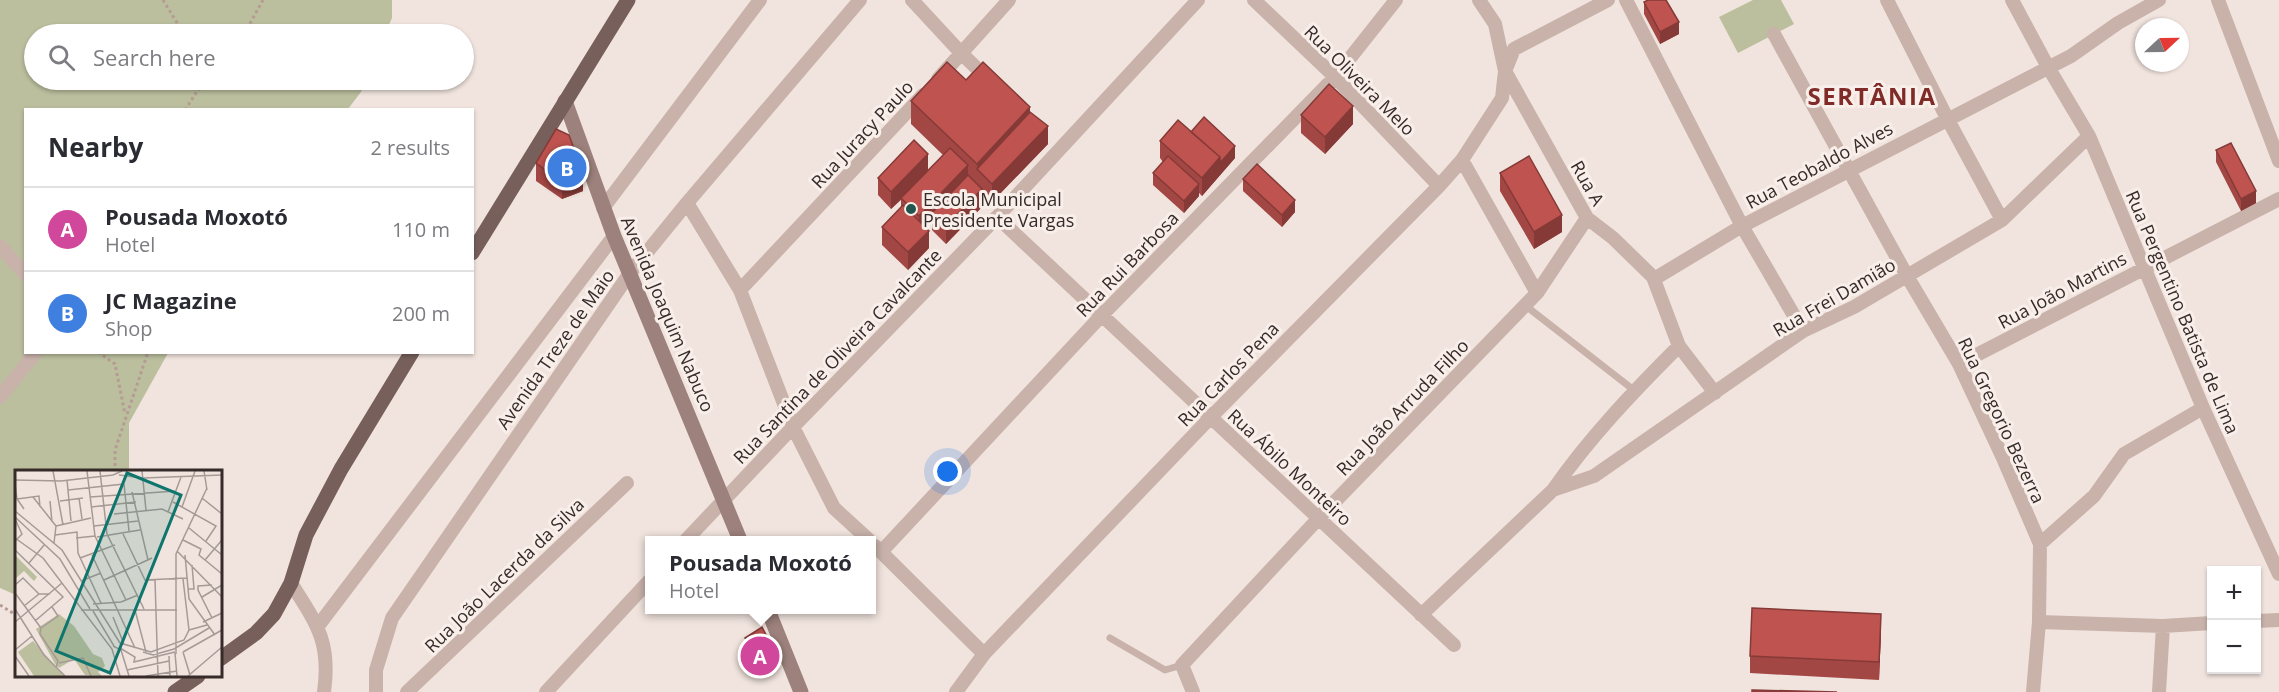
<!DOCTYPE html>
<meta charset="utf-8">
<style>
:root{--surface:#fff;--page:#f2f2f3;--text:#2b2b33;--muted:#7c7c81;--line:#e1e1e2;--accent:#0b8043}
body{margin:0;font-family:"Open Sans",sans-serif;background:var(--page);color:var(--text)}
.controls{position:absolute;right:18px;bottom:18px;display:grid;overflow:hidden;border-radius:0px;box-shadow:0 2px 4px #0004}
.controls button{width:54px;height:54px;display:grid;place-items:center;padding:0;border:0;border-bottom:2px solid var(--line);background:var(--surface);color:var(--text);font:30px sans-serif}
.compass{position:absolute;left:2135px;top:18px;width:54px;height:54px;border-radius:50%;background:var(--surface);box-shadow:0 2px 4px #0004;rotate:68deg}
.you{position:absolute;left:948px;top:472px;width:21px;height:21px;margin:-15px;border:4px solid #fff;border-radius:50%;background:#1a73e8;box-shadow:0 0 0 9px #1a73e833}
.badge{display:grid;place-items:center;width:39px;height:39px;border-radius:50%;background:var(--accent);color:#fff;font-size:20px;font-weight:700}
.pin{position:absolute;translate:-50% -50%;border:3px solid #fff;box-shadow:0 2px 6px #0006}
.popup{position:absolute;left:645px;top:536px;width:231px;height:78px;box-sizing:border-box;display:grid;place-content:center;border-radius:0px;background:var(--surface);filter:drop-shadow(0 2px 4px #0005);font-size:20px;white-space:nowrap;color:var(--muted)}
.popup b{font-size:22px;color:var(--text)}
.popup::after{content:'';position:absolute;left:50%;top:100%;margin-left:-12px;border:12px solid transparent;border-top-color:var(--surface)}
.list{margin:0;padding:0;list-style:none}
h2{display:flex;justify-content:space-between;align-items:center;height:78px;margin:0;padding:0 24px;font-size:26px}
h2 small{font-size:20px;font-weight:400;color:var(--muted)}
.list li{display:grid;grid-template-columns:39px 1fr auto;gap:18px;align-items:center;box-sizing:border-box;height:84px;padding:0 24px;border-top:2px solid var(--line)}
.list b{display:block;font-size:22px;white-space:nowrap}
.list p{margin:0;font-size:20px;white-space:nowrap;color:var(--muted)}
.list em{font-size:20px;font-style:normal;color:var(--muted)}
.icon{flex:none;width:33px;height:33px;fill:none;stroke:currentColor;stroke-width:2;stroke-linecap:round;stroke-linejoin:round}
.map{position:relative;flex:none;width:2279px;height:692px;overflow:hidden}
.search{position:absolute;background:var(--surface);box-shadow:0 2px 4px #0004;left:24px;top:24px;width:450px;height:66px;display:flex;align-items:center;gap:15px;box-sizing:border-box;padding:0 21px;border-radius:33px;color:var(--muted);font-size:22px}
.panel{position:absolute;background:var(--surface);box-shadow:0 2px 4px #0004;left:24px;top:108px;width:450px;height:246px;border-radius:0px}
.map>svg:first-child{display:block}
.green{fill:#bbbf9e}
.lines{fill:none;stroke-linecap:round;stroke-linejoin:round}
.path{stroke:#b49c94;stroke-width:3;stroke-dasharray:3 3;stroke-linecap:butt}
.service{stroke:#c8b2aa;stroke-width:7}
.minor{stroke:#c8b2aa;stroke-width:14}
.secondary{stroke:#9c817c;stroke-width:15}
.primary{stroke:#775f5b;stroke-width:15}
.wall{fill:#a34744}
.shaded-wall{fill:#853a37}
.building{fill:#be534f;stroke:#853a37;stroke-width:1.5}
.poi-dot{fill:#21554e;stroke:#f9efea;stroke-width:2}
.labels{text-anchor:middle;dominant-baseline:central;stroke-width:6;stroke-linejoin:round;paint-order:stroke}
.street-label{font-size:18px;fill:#362b29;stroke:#f9efea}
.poi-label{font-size:18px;fill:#362b29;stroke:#f9efea;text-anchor:start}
.district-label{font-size:24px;font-weight:bold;letter-spacing:1.5px;fill:#802b28;stroke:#f9efea}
.inset-road{fill:none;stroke:#a69a96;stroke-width:1.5}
.view{fill:#0f766e;fill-opacity:0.15;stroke:#0f766e;stroke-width:3}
.inset-edge{fill:none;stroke:#362b29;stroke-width:3}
</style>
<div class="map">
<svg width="2279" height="692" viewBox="0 0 2279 692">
<rect width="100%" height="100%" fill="#f1e4de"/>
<!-- green -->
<path class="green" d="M0,0H392V18L385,34H34V80H366L361,92L348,109L26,110V352L168,353L129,423V471L16,472V595L0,588Z
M1753,0H1781L1794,24L1738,53L1719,17Z"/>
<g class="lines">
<!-- path -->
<path class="path" d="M163,0L184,34
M244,34L263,0
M198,90L214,80
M185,110L198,90L197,80
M98,352L115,364L125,414
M115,472V450L148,352
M0,605L16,615"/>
<!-- service -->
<path class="service" d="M1526,306L1635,391
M1110,638L1165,670L1182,665"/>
<!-- minor -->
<path class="minor" d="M912,0L962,54L990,81
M1254,0L1335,77L1439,186
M1479,0L1495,24L1505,71L1587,218L1613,238L1653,277L1679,346L1715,393
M1626,0L1742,226L1803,331
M1887,0L1947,118L2002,220
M2012,0L2048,67L2089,136L2203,408L2279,574
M2218,0L2279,161
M1774,34L1907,276L1959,364L2003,458L2040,544L2039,622L2033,692
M938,79L1009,0
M1462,160L1537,293
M687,203L740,290L793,427L834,508L869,540
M603,208L760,0
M997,217L1454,645
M0,246L26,275
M1654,279L1742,226L2071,56L2118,23L2159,0
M740,290L923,95
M1959,364L2279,199
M0,397L36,352
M1553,490C1589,438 1634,391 1679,346
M686,540L793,427L997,217L1198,0
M2040,544L2094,496L2124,454L2203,408
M875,546L984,654
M881,552L1102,315L1335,77L1396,0
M291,583C317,624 331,642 324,692
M1421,615L1553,490L1594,476L1803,331L1854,307L2002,220L2089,136
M2256,621L2279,620
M2039,622L2163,626L2212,623
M318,626L614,236
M376,692V670L392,618L630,273L687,203L860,0
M407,692L627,483
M546,692L649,581
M956,692L984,654L1210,418L1439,186L1462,160L1502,98L1505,71L1514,49L1608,0
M1193,692L1182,665L1318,519L1537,293L1587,218
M2159,692L2163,626"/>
<!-- secondary -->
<path class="secondary" d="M565,101L614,236L740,540
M768,610L801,692"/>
<!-- primary -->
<path class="primary" d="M472,253L628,0
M220,659L256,633L274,614L291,583L306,535L341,469L412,352
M175,692L198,676"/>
</g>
<!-- wall -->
<path class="wall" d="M1644,2L1679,34L1660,44L1644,14Z
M966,80L1030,112L1048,144L992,202L982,192V207L946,244L932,230V220L925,227L929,248L908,270L882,245V227L901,208V200L891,209L878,195V178L928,170L943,155L911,124V101Z
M1301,115L1353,124L1325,154L1301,133Z
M1191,132L1235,158L1202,196L1199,193V196L1184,213L1153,185V173L1163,162L1160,158V141Z
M2216,150L2256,203L2241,211L2216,162Z
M536,163L583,191L562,199L536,181Z
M1500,173L1562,232L1534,249L1500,191Z
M1243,179L1295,212L1282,227L1243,191Z
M1881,632L1879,680L1750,673V656Z
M745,638L774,662L761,671L745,650Z"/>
<!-- shaded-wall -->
<path class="shaded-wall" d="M1679,22V34L1660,44V32Z
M1353,106V124L1325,154V137Z
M1030,107V130L977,169V164Z
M1048,126V144L992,202V184Z
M1235,146V158L1202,196V178L1220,157Z
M928,154V172L891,209V192Z
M968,165V183L932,213V220L919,234V216Z
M583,173V191L562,199V182Z
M1199,184V196L1184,213V201Z
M982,189V207L946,244V226Z
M2256,191V203L2241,211V199Z
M1295,200V212L1282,227V215Z
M1562,215V232L1534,249V232Z
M929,231V248L908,270V252Z
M1881,614V632L1879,680V662Z
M774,650V662L761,671V659Z"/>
<!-- building -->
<path class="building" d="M1648,0H1666L1679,22L1660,32L1644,2Z
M947,62L966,80L983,62L1030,107L977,164L911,101Z
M1329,84L1353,106L1325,137L1301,115Z
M1030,112L1048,126L992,184L977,169Z
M1204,117L1235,146L1220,163V157L1191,132Z
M1178,120L1220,157L1202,178L1160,141Z
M556,129L569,135L583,173L562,182L536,163Z
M914,140L928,154L891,192L878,178Z
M2231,143L2256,191L2241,199L2216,150Z
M950,148L968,165L919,216L901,198Z
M1168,156L1199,184L1184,201L1153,173Z
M1529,156L1562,215L1534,232L1500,173Z
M1257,164L1295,200L1282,215L1243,179Z
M968,175L982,189L946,226L932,213Z
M903,205L929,231L908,252L882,227Z
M1752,608L1881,614L1879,662L1750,656Z
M762,627L774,650L761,659L745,638Z
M1752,690L1837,692H1752Z"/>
<!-- markers -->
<circle class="poi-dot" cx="911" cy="209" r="6"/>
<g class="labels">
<!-- street labels -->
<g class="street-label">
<text transform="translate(1360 80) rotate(45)">Rua Oliveira Melo</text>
<text transform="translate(862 134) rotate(-47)">Rua Juracy Paulo</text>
<text transform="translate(1819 165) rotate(-28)">Rua Teobaldo Alves</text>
<text transform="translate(1588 183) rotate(60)">Rua A</text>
<text transform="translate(1127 264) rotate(-46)">Rua Rui Barbosa</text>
<text transform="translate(2062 290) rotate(-28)">Rua João Martins</text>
<text transform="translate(1834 297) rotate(-30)">Rua Frei Damião</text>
<text transform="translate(2183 312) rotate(67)">Rua Pergentino Batista de Lima</text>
<text transform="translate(668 314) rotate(67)">Avenida Joaquim Nabuco</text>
<text transform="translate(555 349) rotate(-55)">Avenida Treze de Maio</text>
<text transform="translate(837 356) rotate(-46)">Rua Santina de Oliveira Cavalcante</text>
<text transform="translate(1228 374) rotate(-46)">Rua Carlos Pena</text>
<text transform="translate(1402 407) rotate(-46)">Rua João Arruda Filho</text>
<text transform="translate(2002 420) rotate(65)">Rua Gregorio Bezerra</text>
<text transform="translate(1290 467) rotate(43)">Rua Ábilo Monteiro</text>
<text transform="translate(504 575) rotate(-44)">Rua João Lacerda da Silva</text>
</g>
<!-- poi labels -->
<g class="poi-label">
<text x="923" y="199">Escola Municipal<tspan x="923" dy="21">Presidente Vargas</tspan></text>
</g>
<!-- district labels -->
<g class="district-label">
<text x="1872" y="95">SERTÂNIA</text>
</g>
</g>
<!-- overview -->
<g transform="translate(15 470)">
<rect width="207" height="207" fill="#f1e4de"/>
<path d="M0,85L22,107L19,111L9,101L0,109ZM44,144L59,156L78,184L87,188L90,196L83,202L87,206L70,205L59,189L44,198L40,194L21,159ZM18,171L49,206H19L3,182Z" fill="#bbbf9e"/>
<path class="inset-road" d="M38,1L48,55M72,1L80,66L111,130M85,1L92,64L129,139M127,1L131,40M189,1L192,20M104,5L128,8L207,5M0,10L46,11L98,5L107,1M52,10L56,51M0,14L2,29L9,39M109,14L114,61M53,20L109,14M117,22L133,90M18,27L41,56L39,73M75,27L161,21M64,28L67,49M187,28L207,44M2,29L24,26L25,37M35,31L37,52M45,31L68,28M158,32L201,56L191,71M76,37L121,32M167,37L180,1M0,41L47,80L105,173L136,182L169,170L174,160L168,109M153,42L166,7M99,44L147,39L168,49M0,47L45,89L75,139M0,49L7,64L0,71M41,56L76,48M79,56L123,51M174,58L207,85M108,64L130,110L172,108M40,65L62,62L63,83L86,133M82,67L125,60M0,68L28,88L97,179L105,206M61,68L80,66M168,70L186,79L184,85L207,104M0,80L48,127L20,151M162,81L207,127M77,85L120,178M170,85L174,129L200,165M65,88L100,75M190,90L207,70M14,93L30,74M89,110L137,88M140,110L143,206M66,111L86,103M0,115L8,108L24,124M197,115L183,116V120L197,148M173,119H179L177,95M0,123L26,158L25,164L43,191L41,198M187,127L207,115M78,134L106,132L123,125M9,136L24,124H35M0,139L29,185L50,206M66,140H162M120,140L131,182M78,141L99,176M98,147L109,174M0,152L47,113M188,152L207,143M26,158L43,146L37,137M174,160L192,155M98,176L106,180L114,206M105,178L120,187L119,192L160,182M0,180L17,166M128,182L138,185L159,179L194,158M168,182L207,160M168,182L175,205M160,183L162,206M161,184V84L192,18M0,186L14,206M154,186L155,206M44,193L68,188L76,206M112,200L154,191M131,206L162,201M173,206L207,177"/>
<path class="view" d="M112,3L166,25L95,203L41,181Z"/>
<rect width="207" height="207" class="inset-edge"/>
</g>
</svg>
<div class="controls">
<button>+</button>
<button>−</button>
</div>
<svg class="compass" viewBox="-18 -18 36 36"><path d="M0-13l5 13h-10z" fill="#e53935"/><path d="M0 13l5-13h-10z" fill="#7c7c81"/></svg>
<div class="you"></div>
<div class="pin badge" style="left:760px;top:656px;background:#d1479c">A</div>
<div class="popup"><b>Pousada Moxotó</b>Hotel</div>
<div class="pin badge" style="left:567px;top:168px;background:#3f7fe0">B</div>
<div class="search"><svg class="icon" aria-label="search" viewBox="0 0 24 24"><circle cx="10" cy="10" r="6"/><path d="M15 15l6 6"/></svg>Search here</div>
<section class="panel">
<h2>Nearby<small>2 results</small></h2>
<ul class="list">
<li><span class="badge" style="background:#d1479c">A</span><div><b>Pousada Moxotó</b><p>Hotel</p></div><em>110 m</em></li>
<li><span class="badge" style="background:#3f7fe0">B</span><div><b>JC Magazine</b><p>Shop</p></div><em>200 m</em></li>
</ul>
</section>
</div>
